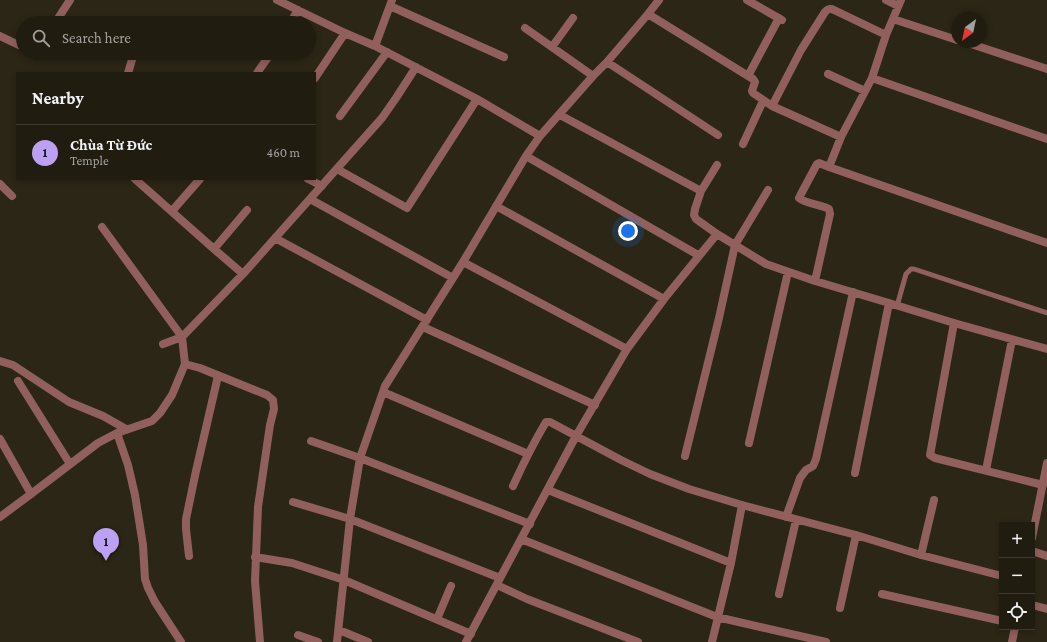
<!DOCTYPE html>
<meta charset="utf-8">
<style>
:root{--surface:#201c10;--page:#282519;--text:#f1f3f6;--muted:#a2a19f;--line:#3d3a30;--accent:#bca0f2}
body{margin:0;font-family:"Crimson Pro",serif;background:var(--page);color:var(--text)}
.controls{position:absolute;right:12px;bottom:12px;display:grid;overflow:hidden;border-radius:0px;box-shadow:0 2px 6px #0003}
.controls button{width:36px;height:36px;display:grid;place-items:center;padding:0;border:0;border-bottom:1px solid var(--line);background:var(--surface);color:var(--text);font:20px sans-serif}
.compass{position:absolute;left:951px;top:12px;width:36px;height:36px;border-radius:50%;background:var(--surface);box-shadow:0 2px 6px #0003;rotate:213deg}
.you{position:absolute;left:628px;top:231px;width:14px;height:14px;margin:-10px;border:3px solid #fff;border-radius:50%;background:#1a73e8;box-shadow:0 0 0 6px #1a73e833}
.badge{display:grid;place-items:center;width:26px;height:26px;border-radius:50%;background:var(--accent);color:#111;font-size:13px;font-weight:700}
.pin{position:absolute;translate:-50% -33px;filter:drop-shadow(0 1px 2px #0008)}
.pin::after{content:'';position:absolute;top:21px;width:14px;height:12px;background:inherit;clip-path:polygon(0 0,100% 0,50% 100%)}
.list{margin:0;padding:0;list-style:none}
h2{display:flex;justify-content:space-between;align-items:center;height:52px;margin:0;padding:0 16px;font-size:17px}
h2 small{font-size:13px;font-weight:400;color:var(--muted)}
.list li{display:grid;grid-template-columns:26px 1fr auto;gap:12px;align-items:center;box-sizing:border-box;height:56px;padding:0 16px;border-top:1px solid var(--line)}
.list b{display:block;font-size:15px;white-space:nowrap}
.list p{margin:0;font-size:13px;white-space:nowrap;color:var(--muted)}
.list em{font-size:13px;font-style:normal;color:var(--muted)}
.icon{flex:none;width:22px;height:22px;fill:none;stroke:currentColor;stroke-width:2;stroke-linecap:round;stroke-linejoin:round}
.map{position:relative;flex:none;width:1047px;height:642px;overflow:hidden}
.search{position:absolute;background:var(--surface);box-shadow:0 2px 6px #0003;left:16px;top:16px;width:300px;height:44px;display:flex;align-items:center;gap:10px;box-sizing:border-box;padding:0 14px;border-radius:22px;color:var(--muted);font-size:15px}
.panel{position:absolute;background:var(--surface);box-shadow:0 2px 6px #0003;left:16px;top:72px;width:300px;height:108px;border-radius:0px}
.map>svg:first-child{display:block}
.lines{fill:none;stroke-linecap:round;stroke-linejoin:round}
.lane{stroke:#91605c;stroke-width:5}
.street{stroke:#91605c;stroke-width:8}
</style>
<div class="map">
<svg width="1047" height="642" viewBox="0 0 1047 642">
<rect width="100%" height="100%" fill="#2b2615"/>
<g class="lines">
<!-- lane -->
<path class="lane" d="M897,306L906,274L911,269H914L1047,313"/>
<!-- street -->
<path class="street" d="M277,0L345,33L375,46L477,99L540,136
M747,0L782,20
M886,0L898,6
M390,6L504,57
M648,14L753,79L755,82L752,91L753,93L772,106L841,137
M893,19L957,40
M55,23L70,0
M290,23L298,10
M525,28L593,76
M0,36L23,47
M965,42L1047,69
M375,46L392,0
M552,47L573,18
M607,62L718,135
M128,73L134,53
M257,73L271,53
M828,74L865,91
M748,76L779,18
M315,78L345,33
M872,78L1047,139
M772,106L801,50L825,12C828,9 830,8 834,10L886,35
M560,115L701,191L695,209L694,215L696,219L717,234L766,264L815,281L889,303L954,323L1047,349
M340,116L387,52
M743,144L763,101
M526,156L698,255
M829,167L1047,243
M337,169L407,208L477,99
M135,179L214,249L243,274
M308,179L322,186
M0,184L12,196
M701,191L717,165
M310,199L453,278
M496,206L664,299
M172,211L200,179
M102,227L182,337L185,364L200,368L267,395L273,400L274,409L270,425L258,507L255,581L260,642
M275,238L427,320
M214,249L247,210
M463,262L627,349
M815,281L830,214L829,209C820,204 806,204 799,198L801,194L817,164L819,163L829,167L841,137L872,78L886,35L901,0
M954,323L930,455L935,458L1043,485
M423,327L595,405
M163,344L182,337L243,274L382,118L396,98L416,67
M0,361L13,365L69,402L103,416L126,429
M18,381L70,464
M383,392L528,454
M117,433L128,465L135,495L143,545L145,579L148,588L155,602L181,642
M0,439L31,494
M311,441L360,458L530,524
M749,443L788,272
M685,456L719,318L735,245L768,190
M986,470L1012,340
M855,473L889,303
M513,486C523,464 534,442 546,422H550L621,460L650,474L689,489L742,505L856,535L921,555L1002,576
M548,490L731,563
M293,502L350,519L500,578
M0,517L31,494L98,443L117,433L152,421L160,413L172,395L185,364
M786,517L800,478L806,470L813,466L816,459L853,292
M1032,538L1047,463
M521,539L717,617L826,642
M1032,551L1047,556
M921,555L934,500
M189,556L186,529V519L196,471L218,376
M255,557L292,563L344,580L471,634
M497,585L527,599L638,642
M779,594L796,520
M882,594L1002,621
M1032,605L1047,609
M840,608L856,535
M437,619L451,586
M339,630L368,642
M298,635L318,642
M337,642L350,519L360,458L385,386L463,262L526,156L540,136L593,76L607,62L648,14L659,0
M466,642L576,436L627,349L664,299L717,234
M712,642L731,563L742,505
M1012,642L1015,627"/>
</g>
</svg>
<div class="controls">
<button>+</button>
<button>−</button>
<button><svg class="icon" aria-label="locate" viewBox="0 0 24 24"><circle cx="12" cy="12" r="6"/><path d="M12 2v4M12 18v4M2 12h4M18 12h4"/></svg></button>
</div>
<svg class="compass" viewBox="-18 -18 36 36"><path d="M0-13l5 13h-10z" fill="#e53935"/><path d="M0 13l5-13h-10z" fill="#a2a19f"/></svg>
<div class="you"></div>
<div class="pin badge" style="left:106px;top:561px">1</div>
<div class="search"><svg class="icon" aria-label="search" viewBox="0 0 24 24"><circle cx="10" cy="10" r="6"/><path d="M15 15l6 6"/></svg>Search here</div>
<section class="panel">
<h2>Nearby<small></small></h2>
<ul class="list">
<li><span class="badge">1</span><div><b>Chùa Từ Đức</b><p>Temple</p></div><em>460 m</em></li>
</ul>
</section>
</div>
